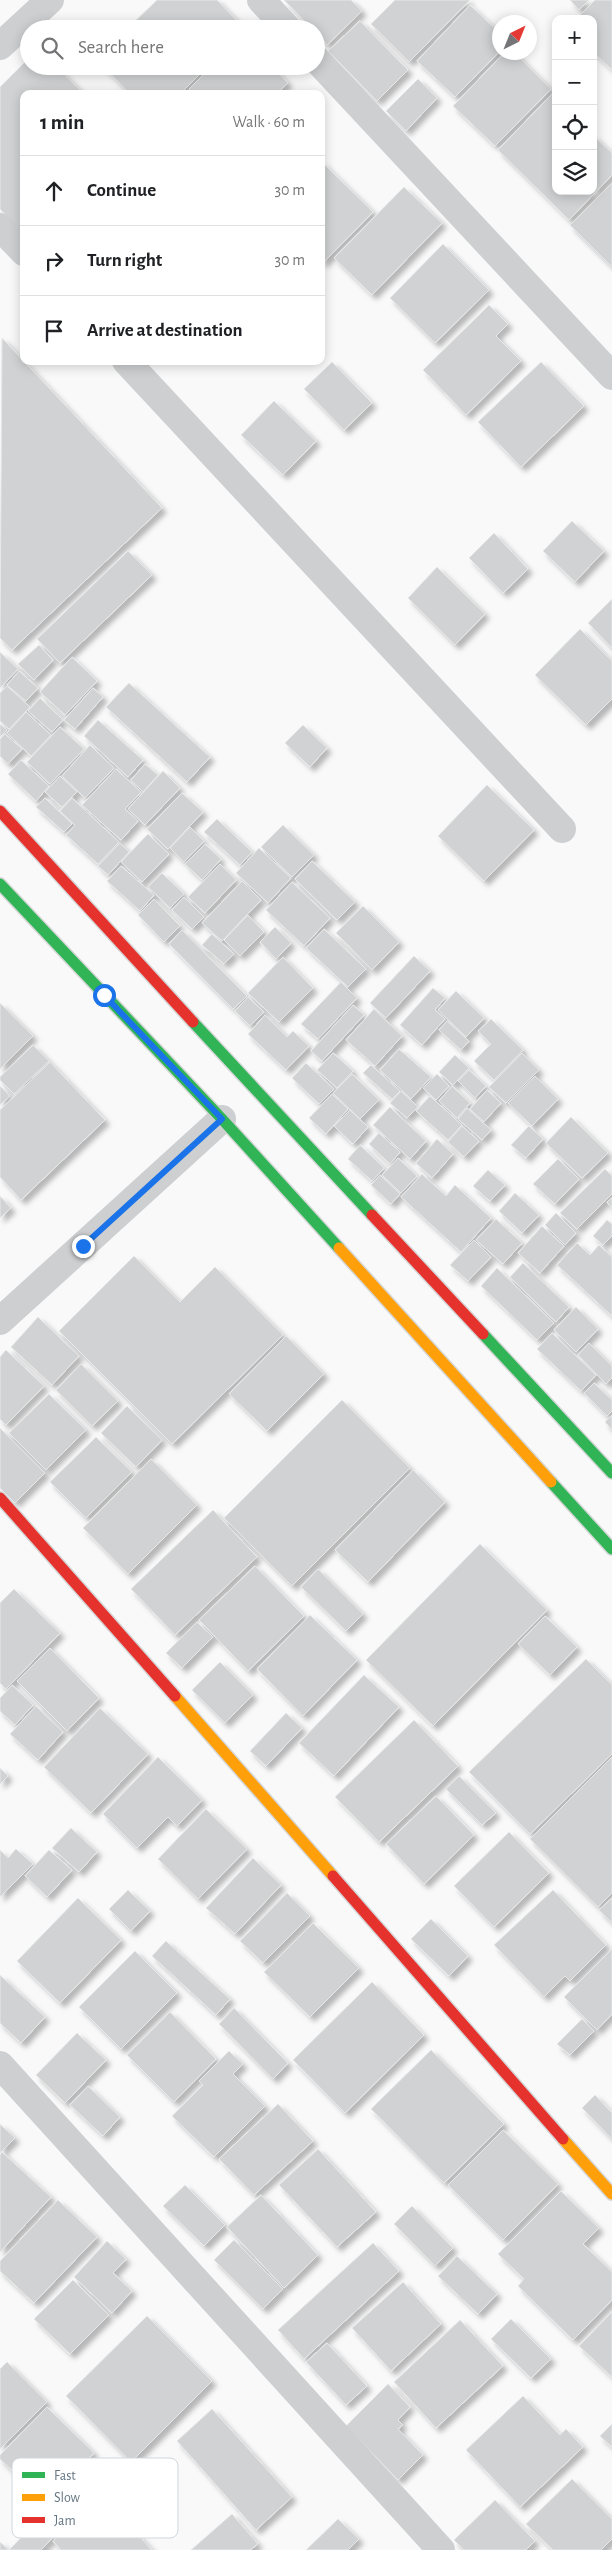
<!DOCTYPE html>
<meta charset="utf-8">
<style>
:root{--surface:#fff;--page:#f6f6f6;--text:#202124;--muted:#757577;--line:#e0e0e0}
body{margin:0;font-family:"Alegreya Sans",sans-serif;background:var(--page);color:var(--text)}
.controls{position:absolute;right:15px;top:15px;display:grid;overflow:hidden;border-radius:10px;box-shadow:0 2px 12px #0003}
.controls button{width:45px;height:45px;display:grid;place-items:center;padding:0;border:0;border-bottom:1px solid var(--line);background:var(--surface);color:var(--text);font:25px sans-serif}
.compass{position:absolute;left:492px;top:15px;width:45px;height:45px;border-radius:50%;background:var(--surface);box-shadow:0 2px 12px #0003;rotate:43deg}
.stop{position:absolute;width:15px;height:15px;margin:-11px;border:4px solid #1a73e8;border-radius:50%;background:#fff}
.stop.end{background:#1a73e8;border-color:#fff;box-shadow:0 1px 5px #0008}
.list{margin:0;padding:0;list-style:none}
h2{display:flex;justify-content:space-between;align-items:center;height:65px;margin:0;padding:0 20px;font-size:21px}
h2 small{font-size:16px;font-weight:400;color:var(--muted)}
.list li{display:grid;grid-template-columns:32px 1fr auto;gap:15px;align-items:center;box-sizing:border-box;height:70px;padding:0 20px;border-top:1px solid var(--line)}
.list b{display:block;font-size:19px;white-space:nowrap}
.list em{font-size:16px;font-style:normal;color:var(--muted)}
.icon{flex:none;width:28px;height:28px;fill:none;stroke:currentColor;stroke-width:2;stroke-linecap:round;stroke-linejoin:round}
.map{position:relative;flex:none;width:612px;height:2550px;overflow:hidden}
.search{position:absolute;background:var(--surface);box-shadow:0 2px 12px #0003;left:20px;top:20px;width:305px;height:55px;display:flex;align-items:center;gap:12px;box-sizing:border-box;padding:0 18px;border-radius:28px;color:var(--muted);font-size:19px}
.panel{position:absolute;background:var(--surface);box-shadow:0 2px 12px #0003;left:20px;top:90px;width:305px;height:275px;border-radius:10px}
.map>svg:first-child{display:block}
.building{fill:#d0d2d3;stroke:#e8e8e8;filter:url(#shadow)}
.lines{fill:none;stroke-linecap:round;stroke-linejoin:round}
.fast-casing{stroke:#d5d6d7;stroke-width:14}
.slow-casing{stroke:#d5d6d7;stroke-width:14}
.jam-casing{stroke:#d5d6d7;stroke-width:14}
.street{stroke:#cecfd0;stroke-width:28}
.fast{stroke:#30b455;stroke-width:11}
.slow{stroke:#ff9f0a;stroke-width:11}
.jam{stroke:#e5322d;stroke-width:11}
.route{stroke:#1a73e8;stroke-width:6}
.key{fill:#fff;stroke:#d1d6da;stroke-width:1}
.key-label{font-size:14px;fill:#657683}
</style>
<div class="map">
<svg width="612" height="2550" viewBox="0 0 612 2550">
<defs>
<filter id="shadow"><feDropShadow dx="4.5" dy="4.5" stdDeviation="2.5" flood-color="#0004"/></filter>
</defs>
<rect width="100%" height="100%" fill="#f9f9f9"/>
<!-- building -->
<path class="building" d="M157,0H217L245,29H127Z
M284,0H351L362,11L327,45L316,33V29H312Z
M395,0H470L409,62L371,24Z
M570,0H589L579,10Z
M595,0H612V70L593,52V19H576Z
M470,5L500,33V51L455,97L417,61Z
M360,21L408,70L377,101L328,51Z
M505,52H514L551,89L495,146L453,106Z
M29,58V66H56L84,94H24V233L0,209V87Z
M103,66H208L180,94H130Z
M212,66H272L288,83L276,94H194L189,89Z
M418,79L437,98L406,131L386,111Z
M552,94L556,98V191H593V135L612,153V175L569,220L498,150Z
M322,162L373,212L323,263L321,261Z
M612,183V267L570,225Z
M404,187L442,223L372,295L334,258Z
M443,244L489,290L435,343L390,298Z
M489,305L508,324L496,336L521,361L466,415L423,370Z
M2,338L162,508L12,650L0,638Z
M332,362L372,403L344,430L304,389Z
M541,362L584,406L521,467L478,422Z
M274,401L316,441L283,475L241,435Z
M572,521L604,551L575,582L543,551Z
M494,533L528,569L503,593L469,558Z
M128,551L152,575L60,663L37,639Z
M437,567L485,614L455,645L408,598Z
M612,599V648L588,623Z
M580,629L612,661V699L586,725L535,675Z
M39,645L53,660L34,680L18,664Z
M0,652L18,669L0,688Z
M72,657L97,681L65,715L40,692Z
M19,671L38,688L26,701L7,685Z
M129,683L210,757L187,782L106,707Z
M7,686L30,707L9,729L0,721V693Z
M93,688L103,697L75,729L64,720Z
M40,698L63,720L52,732L28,711Z
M26,712L51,735L31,756L7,733Z
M98,720L143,760L128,777L84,736Z
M0,724L7,730L0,737Z
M303,725L327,748L310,767L285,743Z
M60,727L84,749L50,784L27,762Z
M5,734L22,749L8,764L0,756V739Z
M90,745L114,768L85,798L62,776Z
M21,760L49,786L36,801L8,774Z
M145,764L158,775L143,792L131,780Z
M116,769L141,792L125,809L138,821L121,840L82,805Z
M163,771L180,788L145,825L128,809Z
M60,776L77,792L62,807L45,792Z
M487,785L534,830L484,881L438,836Z
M182,793L203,812L168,849L147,829Z
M45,798L72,824L64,832L36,807Z
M72,798L119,842L98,864L66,835L75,825L60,811Z
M217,819L252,852L240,865L204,832Z
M283,825L314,855L292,877L261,847Z
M190,827L204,841L184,862L170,848Z
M148,834L169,854L142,882L121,862Z
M120,843L129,852L108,875L98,866Z
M205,844L221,859L202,880L185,864Z
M259,848L291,878L268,903L236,873Z
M312,861L355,902L337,920L295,879Z
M220,864L236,880L205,913L188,897Z
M121,866L154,895L140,911L107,881Z
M162,873L184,894L170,908L148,887Z
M242,881L261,900L222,941L202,923Z
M292,882L330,918L304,946L266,910Z
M184,897L204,917L192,929L172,910Z
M154,899L180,926L164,942L138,915Z
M363,906L399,942L372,970L336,933Z
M248,915L264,932L240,956L224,940Z
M275,927L291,943L276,959L260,942Z
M324,929L366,969L348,987L306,948Z
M182,930L247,996L233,1009L169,944Z
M212,934L234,954L224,964L202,945Z
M414,956L430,971L386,1018L370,1003Z
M283,957L313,988L279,1022L248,993Z
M341,982L357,998L318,1039L301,1024Z
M433,988L445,998L435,1010L445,1019L422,1045L400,1025Z
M456,991L484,1018L466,1037L438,1010Z
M248,997L264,1012L250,1026L235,1011Z
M0,1003L33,1036L0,1069Z
M353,1005L364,1015L322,1061L311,1051Z
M374,1009L402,1036L375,1066L346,1040Z
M265,1015L287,1037L293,1031L309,1046L286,1070L248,1034Z
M491,1019L523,1050L494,1080L474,1061L491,1044L478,1031Z
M447,1021L469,1041L461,1050L439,1030Z
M33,1045L49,1061L14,1094L0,1080V1077Z
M399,1049L431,1077L411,1099L380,1070Z
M333,1053L353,1071L337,1088L317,1070Z
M522,1053L539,1070L506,1103L489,1087Z
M455,1055L469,1068L453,1085L439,1072Z
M50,1062L105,1120L21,1200L0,1177V1110Z
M306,1063L334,1089L319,1104L292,1078Z
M371,1065L400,1091L392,1099L363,1073Z
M469,1070L486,1086L475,1098L458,1081Z
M352,1074L379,1100L360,1119L333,1093Z
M437,1074L449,1086L436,1100L423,1088Z
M535,1076L558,1099L532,1126L508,1103Z
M0,1086L10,1096L0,1105Z
M452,1086L470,1103L457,1118L439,1101Z
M487,1090L501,1103L484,1122L470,1109Z
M401,1091L418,1107L407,1118L390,1103Z
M332,1094L348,1109L326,1134L309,1118Z
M430,1096L462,1125L448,1140L416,1111Z
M390,1107L426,1141L410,1159L373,1125Z
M467,1108L491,1130L482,1140L458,1119Z
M350,1110L368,1127L353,1144L334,1126Z
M571,1117L608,1153L582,1178L546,1143Z
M462,1126L479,1141L464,1157L448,1142Z
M529,1126L543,1139L526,1158L511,1145Z
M379,1133L400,1152L390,1164L369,1144Z
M437,1139L453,1154L432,1178L416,1163Z
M360,1145L384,1168L372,1181L348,1159Z
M398,1158L417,1176L401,1193L382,1175Z
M558,1159L579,1179L555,1204L533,1184Z
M605,1169L612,1176V1194L577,1229L560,1213Z
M488,1170L505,1185L490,1201L473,1186Z
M422,1174L446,1196L455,1185L491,1218L461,1252L401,1197Z
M380,1175L400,1194L391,1204L371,1185Z
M515,1193L539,1215L522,1233L499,1211Z
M0,1196L11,1208L0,1218Z
M612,1198V1208L607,1202Z
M556,1213L576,1233L565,1245L545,1225Z
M496,1219L522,1243L503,1264L476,1240Z
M607,1220L612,1224V1236L603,1245L593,1236Z
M542,1226L564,1246L540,1273L518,1253Z
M474,1240L491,1257L468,1281L450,1265Z
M577,1243L590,1255L599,1245L612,1257V1316L557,1265Z
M134,1256L180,1302L215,1267L283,1335L172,1444L59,1331Z
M523,1263L569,1307L556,1322L510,1277Z
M497,1268L554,1323L537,1340L481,1286Z
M576,1307L598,1329L576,1352L554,1330Z
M38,1317L79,1356L52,1385L11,1347Z
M552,1333L596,1375L581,1391L537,1349Z
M286,1336L324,1374L267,1431L229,1394Z
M589,1343L612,1366V1378L606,1384L578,1355Z
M6,1350L44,1386L6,1425L0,1419V1357Z
M81,1364L118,1401L92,1426L56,1390Z
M594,1383L612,1400V1411L607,1416L584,1393Z
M49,1394L86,1430L46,1470L9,1433Z
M342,1400L410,1468L292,1586L224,1518Z
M127,1406L162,1440L136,1467L101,1433Z
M612,1415V1430L605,1422Z
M0,1428L45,1473L15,1503L0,1488Z
M96,1437L132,1472L86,1518L50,1482Z
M151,1459L197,1505L128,1574L83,1528Z
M413,1470L445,1502L368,1582L335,1550Z
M213,1510L257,1557L175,1635L131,1589Z
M480,1544L547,1610L433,1726L366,1660Z
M255,1566L304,1616L248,1671L199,1620Z
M318,1569L363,1614L346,1631L301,1587Z
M14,1589L60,1633L6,1689L0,1683V1603Z
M310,1615L357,1660L303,1716L257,1669Z
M545,1616L577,1647L550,1675L518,1644Z
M197,1622L213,1637L182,1668L166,1653Z
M50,1648L99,1698L67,1731L17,1681Z
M586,1659L612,1685V1754L530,1834L469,1772Z
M220,1662L253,1695L225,1723L192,1690Z
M364,1675L399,1707L334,1776L299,1743Z
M12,1685L33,1705L15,1725L0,1711V1698Z
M36,1706L63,1732L38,1760L10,1734Z
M100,1708L148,1754L91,1813L44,1767Z
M286,1713L302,1728L266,1766L250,1751Z
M414,1720L458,1766L379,1842L335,1797Z
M158,1757L202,1800L177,1826L168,1817L137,1848L103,1814Z
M612,1757V1893L598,1907L530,1839Z
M0,1768L8,1776L0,1784Z
M459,1776L496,1813L482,1825L446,1789Z
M436,1796L474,1835L424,1884L386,1844Z
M206,1809L247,1849L198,1899L158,1859Z
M71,1828L97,1852L79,1872L52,1848Z
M509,1832L549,1873L494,1927L454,1886Z
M16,1849L33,1864L0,1897V1850L8,1858Z
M49,1850L72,1870L47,1897L25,1876Z
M253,1858L281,1885L235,1934L206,1908Z
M128,1890L150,1911L131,1931L109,1909Z
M553,1890L606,1945L570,1981L565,1976L544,1997L494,1945Z
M287,1893L310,1916L263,1963L240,1941Z
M78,1898L121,1940L60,2003L17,1961Z
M612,1898V1923L599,1910Z
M431,1919L468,1956L449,1976L411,1939Z
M313,1923L359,1968L310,2017L264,1972Z
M166,1941L230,1999L216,2015L152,1956Z
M612,1949V2014L597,2030L564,1997Z
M135,1951L177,1993L121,2049L79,2007Z
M0,1975L45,2017L21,2043L0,2023Z
M372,1982L424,2035L345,2113L293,2060Z
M234,2008L288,2063L273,2079L219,2024Z
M170,2012L216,2059L174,2102L127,2055Z
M582,2019L594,2031L570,2055L557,2044Z
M77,2033L106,2060L65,2103L36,2075Z
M431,2050L504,2124L444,2183L371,2109Z
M229,2051L243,2064L233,2074L265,2106L214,2157L172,2116L203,2085L199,2081Z
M88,2086L120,2117L103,2136L70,2105Z
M595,2095L612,2113V2139L582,2108Z
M278,2104L313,2141L254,2195L219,2159Z
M0,2124L15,2138L0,2153Z
M503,2130L558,2184L503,2240L448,2185Z
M318,2149L376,2212L337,2247L279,2185Z
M2,2152L51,2197L0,2252V2155Z
M185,2185L225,2225L204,2246L163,2206Z
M561,2191L599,2228L583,2244L612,2272V2300L573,2340L518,2286L524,2279L498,2254Z
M261,2195L318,2255L284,2288L227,2227Z
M58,2200L97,2237L34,2303L0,2271V2261Z
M412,2206L453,2248L435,2266L394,2224Z
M234,2240L283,2289L263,2309L214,2260Z
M107,2241L126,2259L113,2273L132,2291L112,2313L74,2277Z
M373,2243L399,2271L304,2359L278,2330Z
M457,2256L497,2294L478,2314L438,2276Z
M73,2280L109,2315L70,2354L34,2319Z
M403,2282L441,2324L391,2371L352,2328Z
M612,2312V2377L579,2346Z
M147,2316L212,2381L131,2462L66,2396Z
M511,2319L551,2359L531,2378L491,2339Z
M460,2320L503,2366L436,2428L394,2382Z
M327,2343L367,2386L346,2405L306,2362Z
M7,2362L47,2402L0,2449V2369Z
M388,2384L410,2407L398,2420L403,2425L398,2429L423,2455L398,2480L346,2426Z
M523,2396L560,2435L566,2429L583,2447L520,2507L466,2450Z
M47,2407L94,2453L60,2488L45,2474L31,2488L0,2459V2455Z
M212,2409L292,2497L256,2530L177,2441Z
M612,2424V2447L600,2436Z
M572,2479L612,2519V2539L601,2550H553L526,2524Z
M92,2483L152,2550H61L53,2541L66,2528L55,2516Z
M495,2500L535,2541L526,2550H464L454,2540Z
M232,2514L258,2544L250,2550H191Z
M338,2519L359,2539L348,2550H306Z
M38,2520L54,2536L41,2550H9Z
M0,2542L9,2550H0Z"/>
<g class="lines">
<!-- fast casing -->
<g class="fast-casing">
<path id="fast" d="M0,884L222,1119L339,1248
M193,1022L372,1215
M483,1334L612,1473
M551,1482L612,1549"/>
</g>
<!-- slow casing -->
<g class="slow-casing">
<path id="slow" d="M339,1248L551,1482
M175,1696L333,1876
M563,2139L612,2194"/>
</g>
<!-- jam casing -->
<g class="jam-casing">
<path id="jam" d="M0,811L193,1022
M372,1215L483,1334
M0,1498L175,1696
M333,1876L563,2139"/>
</g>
<!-- street -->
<path class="street" d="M261,0L288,29
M0,46L50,0
M316,59L612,376
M0,227L24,252
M126,361L562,829
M0,1321L222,1119
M0,2065L441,2550"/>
<!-- fast -->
<use href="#fast" class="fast"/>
<!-- slow -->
<use href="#slow" class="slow"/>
<!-- jam -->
<use href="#jam" class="jam"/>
</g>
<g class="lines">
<!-- route -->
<path class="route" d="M83,1246L222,1119L104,995"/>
</g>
<!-- legend -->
<rect x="12" y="2458" width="166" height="80" rx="8" class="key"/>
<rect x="22" y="2472" width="23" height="6" fill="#30b455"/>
<rect x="22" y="2494" width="23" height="7" fill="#ff9f0a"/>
<rect x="22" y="2517" width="23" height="6" fill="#e5322d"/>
<g class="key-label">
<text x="54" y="2480">Fast</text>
<text x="54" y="2502">Slow</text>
<text x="54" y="2525">Jam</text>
</g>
</svg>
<div class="controls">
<button>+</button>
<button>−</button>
<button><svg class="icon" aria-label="locate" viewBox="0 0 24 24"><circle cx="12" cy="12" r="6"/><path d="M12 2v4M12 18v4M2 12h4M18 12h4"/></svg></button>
<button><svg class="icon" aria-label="layers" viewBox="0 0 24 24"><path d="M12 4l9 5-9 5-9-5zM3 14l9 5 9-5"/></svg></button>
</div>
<svg class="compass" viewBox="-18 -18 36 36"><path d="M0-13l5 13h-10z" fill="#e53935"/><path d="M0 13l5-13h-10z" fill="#757577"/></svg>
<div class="stop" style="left:104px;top:995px"></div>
<div class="stop end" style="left:83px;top:1246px"></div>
<div class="search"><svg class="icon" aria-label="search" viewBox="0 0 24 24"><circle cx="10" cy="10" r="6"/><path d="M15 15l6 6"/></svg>Search here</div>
<section class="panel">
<h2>1 min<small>Walk · 60 m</small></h2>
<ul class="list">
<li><svg class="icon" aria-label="ahead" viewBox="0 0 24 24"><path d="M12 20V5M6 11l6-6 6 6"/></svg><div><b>Continue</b></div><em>30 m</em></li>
<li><svg class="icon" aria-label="right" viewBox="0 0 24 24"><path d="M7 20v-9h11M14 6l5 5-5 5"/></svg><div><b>Turn right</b></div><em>30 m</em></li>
<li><svg class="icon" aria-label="arrive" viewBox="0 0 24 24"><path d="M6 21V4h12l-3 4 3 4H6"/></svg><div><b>Arrive at destination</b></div></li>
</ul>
</section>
</div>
